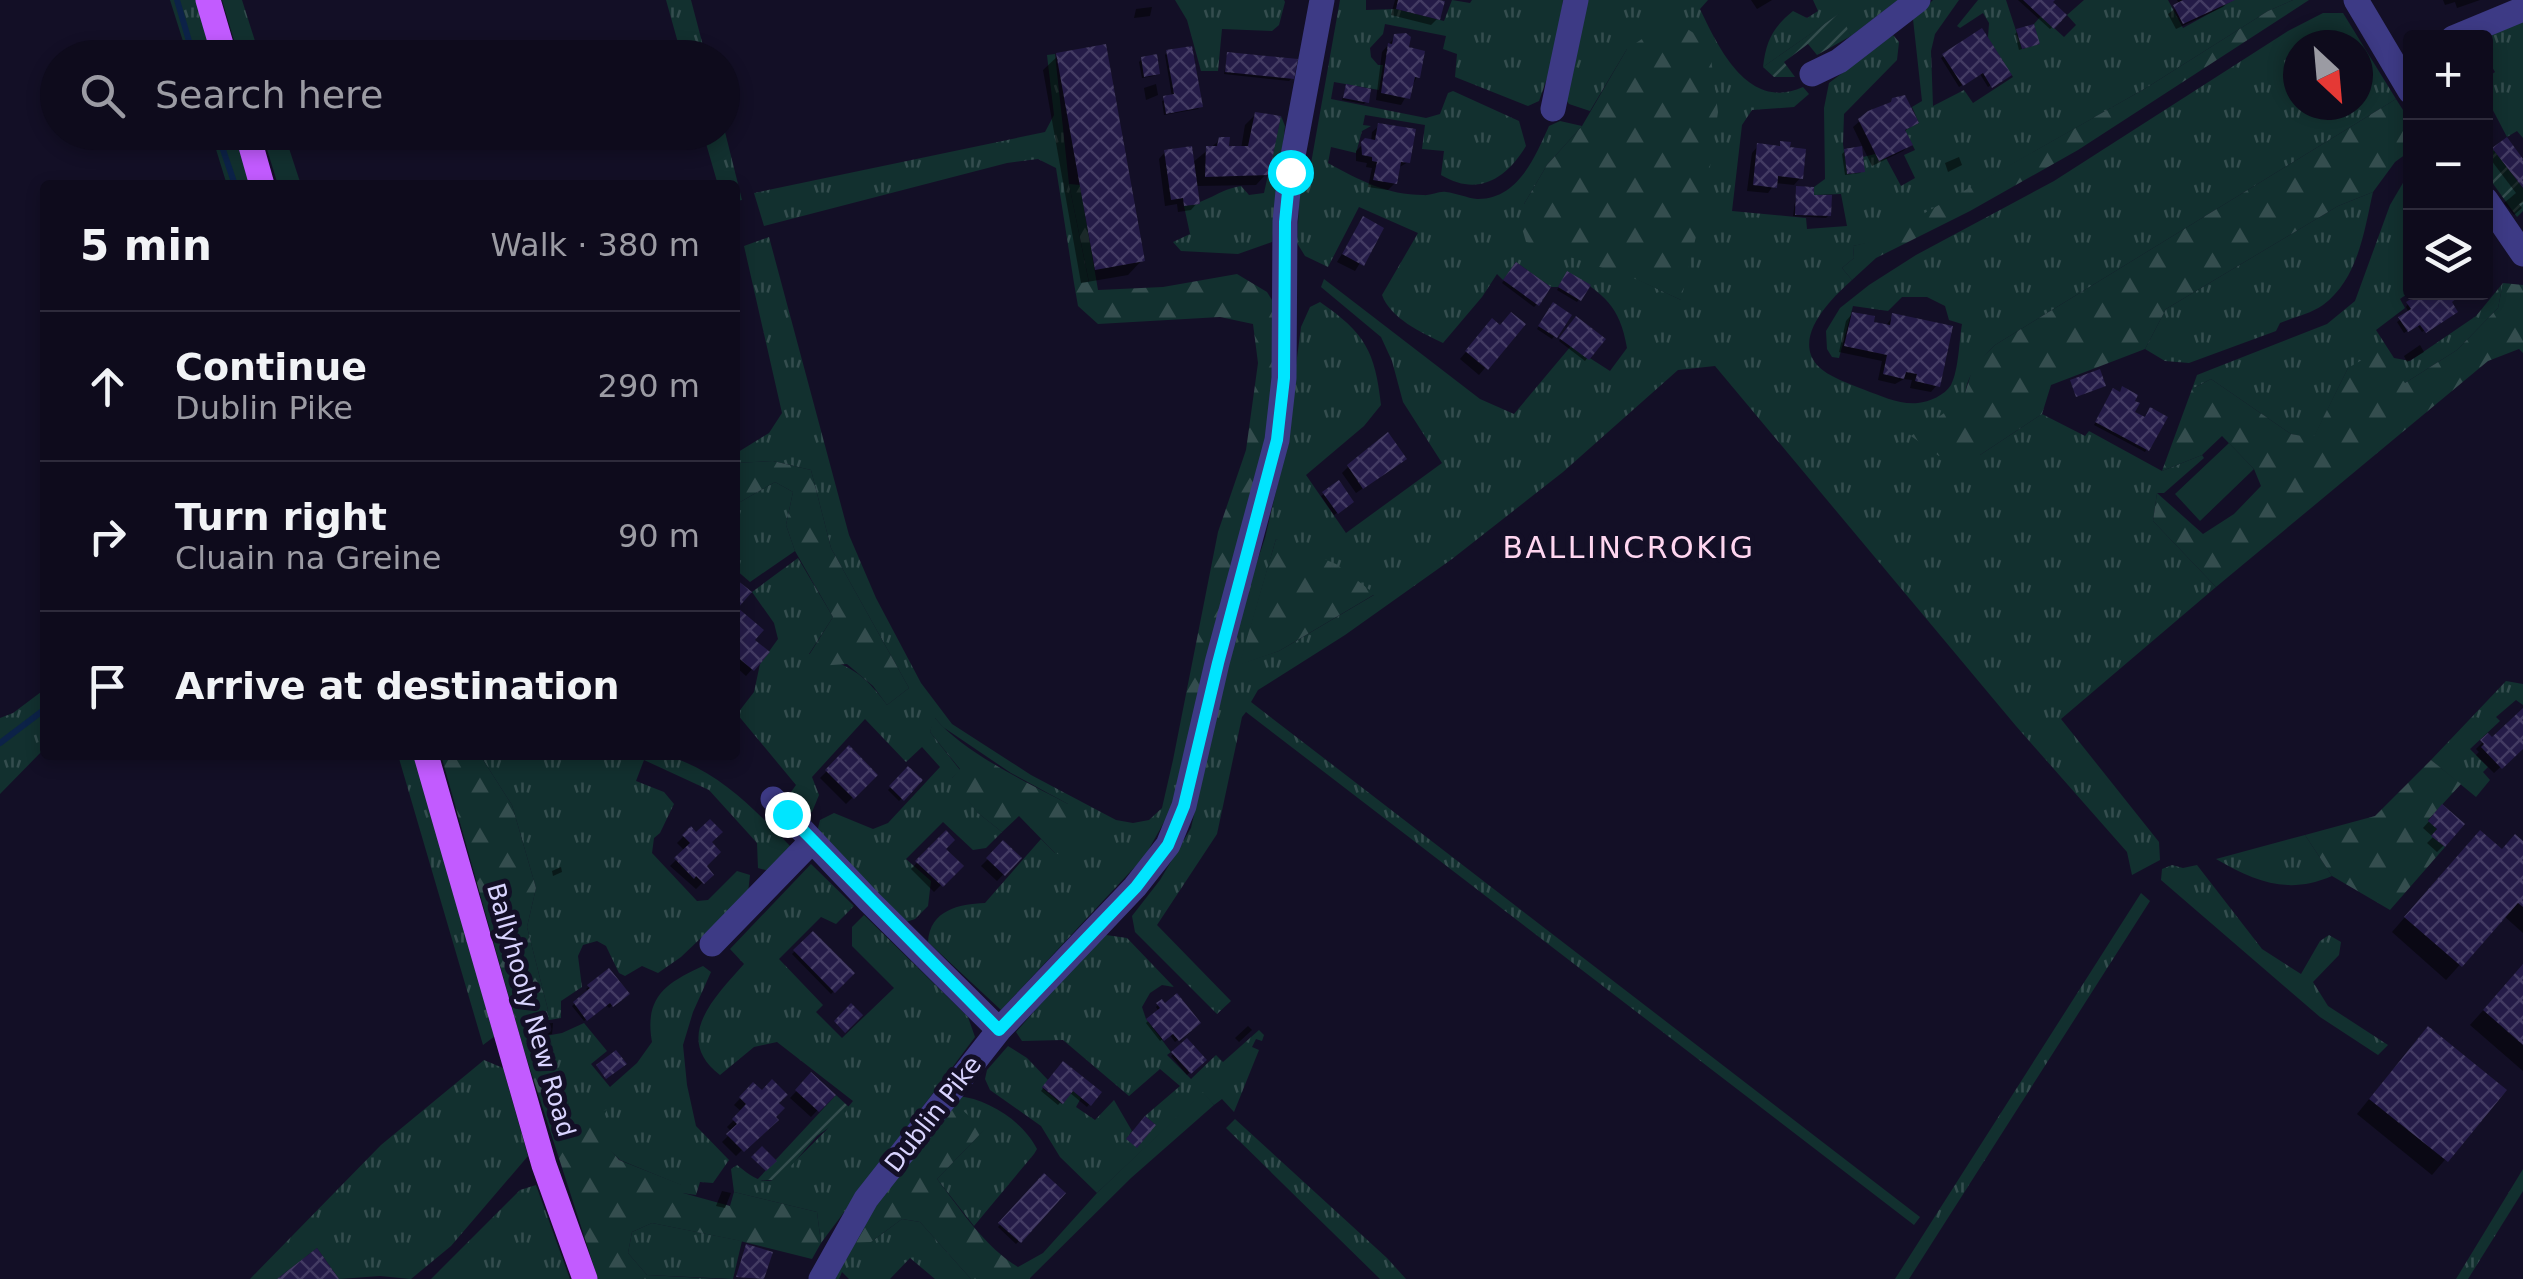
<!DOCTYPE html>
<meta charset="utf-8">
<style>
:root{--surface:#0e0b1c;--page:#171425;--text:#f1f3f6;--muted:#9b9ba3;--line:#2e2b3b}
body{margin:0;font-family:"DejaVu Sans",sans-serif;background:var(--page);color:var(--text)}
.controls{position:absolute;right:30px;top:30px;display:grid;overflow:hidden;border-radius:10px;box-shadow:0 5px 15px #0003}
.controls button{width:90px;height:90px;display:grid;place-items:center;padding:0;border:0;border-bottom:2px solid var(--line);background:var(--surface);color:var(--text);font:50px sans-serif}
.compass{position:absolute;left:2283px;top:30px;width:90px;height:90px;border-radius:50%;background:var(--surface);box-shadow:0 5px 15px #0003;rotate:154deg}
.stop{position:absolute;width:30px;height:30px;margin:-22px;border:8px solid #00e5ff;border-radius:50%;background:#fff}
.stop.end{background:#00e5ff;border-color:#fff;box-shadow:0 2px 10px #0008}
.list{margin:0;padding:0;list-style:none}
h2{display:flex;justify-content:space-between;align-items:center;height:130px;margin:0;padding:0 40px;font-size:42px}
h2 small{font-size:32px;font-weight:400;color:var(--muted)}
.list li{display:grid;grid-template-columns:65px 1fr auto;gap:30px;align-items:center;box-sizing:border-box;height:150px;padding:0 40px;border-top:2px solid var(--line)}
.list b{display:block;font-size:38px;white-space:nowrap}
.list p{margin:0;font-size:32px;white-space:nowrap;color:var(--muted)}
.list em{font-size:32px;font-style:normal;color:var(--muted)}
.icon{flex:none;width:55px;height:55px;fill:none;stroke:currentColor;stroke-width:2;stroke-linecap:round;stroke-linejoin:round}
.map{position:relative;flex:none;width:2523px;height:1279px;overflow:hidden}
.search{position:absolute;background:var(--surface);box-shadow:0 5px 15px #0003;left:40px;top:40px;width:700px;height:110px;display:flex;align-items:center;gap:25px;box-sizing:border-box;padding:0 35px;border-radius:55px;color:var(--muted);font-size:38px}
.panel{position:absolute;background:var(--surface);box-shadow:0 5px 15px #0003;left:40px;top:180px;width:700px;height:580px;border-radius:10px}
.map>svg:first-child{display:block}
.grass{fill:url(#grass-tufts);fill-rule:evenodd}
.forest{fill:url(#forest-firs)}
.garden{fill:url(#garden-furrows)}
.pitch{fill:#12302f}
.shadow{fill:#0007}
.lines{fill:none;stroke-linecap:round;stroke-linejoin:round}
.stream{stroke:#0c2248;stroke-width:6}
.building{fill:url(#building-cross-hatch)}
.minor{stroke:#3d3a85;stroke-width:25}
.major{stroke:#c25bff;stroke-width:25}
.route{stroke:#00e5ff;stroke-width:12}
.labels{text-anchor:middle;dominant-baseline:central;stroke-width:10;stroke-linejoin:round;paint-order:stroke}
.street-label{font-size:25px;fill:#d9d4ff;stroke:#130f26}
.quarter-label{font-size:30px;letter-spacing:2.5px;fill:#ffd6f0;stroke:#130f26}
</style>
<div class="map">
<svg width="2523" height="1279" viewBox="0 0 2523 1279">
<defs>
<pattern id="grass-tufts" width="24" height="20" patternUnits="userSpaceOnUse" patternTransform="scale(2.5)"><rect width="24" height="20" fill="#12302f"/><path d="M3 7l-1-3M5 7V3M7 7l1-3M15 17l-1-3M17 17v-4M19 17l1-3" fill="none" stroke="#344d4e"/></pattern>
<pattern id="forest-firs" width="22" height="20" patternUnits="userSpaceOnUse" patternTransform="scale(2.5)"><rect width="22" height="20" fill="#12302f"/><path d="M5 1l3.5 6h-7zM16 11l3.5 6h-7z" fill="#344d4e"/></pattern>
<pattern id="garden-furrows" width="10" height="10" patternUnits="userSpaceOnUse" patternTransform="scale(2.5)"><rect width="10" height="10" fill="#12302f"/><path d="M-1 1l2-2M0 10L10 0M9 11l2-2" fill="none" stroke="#344d4e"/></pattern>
<pattern id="building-cross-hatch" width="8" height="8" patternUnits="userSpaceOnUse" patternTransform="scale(2.5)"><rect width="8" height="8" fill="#241b47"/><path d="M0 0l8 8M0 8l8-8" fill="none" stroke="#433b63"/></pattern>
</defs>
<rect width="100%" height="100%" fill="#130f26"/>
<!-- grass -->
<path class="grass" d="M170,0H197L213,57H188Z
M222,0H242L260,57H239Z
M666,0H691L706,57H682Z
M1175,0H1284L1285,2L1279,25L1272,31L1222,29L1218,71H1201L1187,20Z
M1340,0H1366V10L1396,9L1444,21L1452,0L1470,3L1472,0H1563L1556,53L1539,101L1528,106L1455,77L1457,54L1443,49L1446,36L1385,24L1383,34L1370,48L1371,57L1378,65H1383L1379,90L1334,82L1331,99L1426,118L1440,114L1448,93L1453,91L1519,121L1526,146C1506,179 1478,197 1441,175L1444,151L1422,149L1425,125L1365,115L1363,125L1371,126L1362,131L1356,153L1331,147L1328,163C1359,180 1387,195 1423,195C1431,196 1438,191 1446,192C1456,193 1467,198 1477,199C1518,200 1535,157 1549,126L1560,121L1582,126L1547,165L1524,204L1639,280L1681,300L1627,49L1590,111L1569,104L1564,97L1585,0H1708L1700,9C1719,49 1749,112 1803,87L1809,94L1794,107L1752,110L1742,125L1732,211L1806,218L1807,229L1847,226L1841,194L1814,195V187L1825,179L1824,108L1829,83L1893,35L1899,42L1897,60L1844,114L1843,144L1847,173L1863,157L1875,154L1879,161L1886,158L1901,186L1915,178L1904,155L1915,150L1905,130L1919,123L1912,107L1922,101L1913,19L1933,0H1959L1935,34L1931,51L1933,106L1964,90L1973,103L2013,77L1988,38L1989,23L1983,13L1960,28L1957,26L1978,0H2006L2022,49L2039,44L2034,24L2041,16L2064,37L2076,25L2067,15L2084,0H2168L2183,28L2234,0H2293L2268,11L2146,88L1877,241L1853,246L1854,258L1842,268L1852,280C1833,297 1792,336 1817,365C1828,377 1850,384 1865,390C1881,396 1900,405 1918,403C1929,402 1945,395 1951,385C1959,369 1959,341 1962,324L1949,320L1945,306L1927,297H1902L1888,311L1853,306L1839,358L1832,357L1827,349L1826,331L1840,308L1869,285L1916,255L2054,181L2288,31L2323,13H2343L2396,99L1995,345C1952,387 1964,403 1980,455L2042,414L2085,436L2089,431L2162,471L2202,455L2204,458L2164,493H2157L2153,521L2216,587L2061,719L2159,842L2160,860L2132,875L2127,852L2016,726L1715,366L1678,370L1563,472L1452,559L1345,635L1258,690L1251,702L1920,1217L1914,1225L1246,712L1242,717L1217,834L1157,925L1231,1001L1217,1014L1135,932L1132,916L1160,880L1191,828L1240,612L1265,538L1284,458L1301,327L1310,307L1320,302C1365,333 1375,351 1381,405L1364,426L1306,475L1346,533L1442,463L1403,402L1392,361L1381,337L1321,287L1324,279L1480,399L1514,414L1571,346L1610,371L1627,348C1620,306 1604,294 1568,272L1558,287H1551L1516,262L1503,280L1497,274L1482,297L1443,343C1422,333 1390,318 1382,295L1418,233L1359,207L1328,267L1305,256L1297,243L1300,187L1307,186ZM2298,45H2358V105H2298ZM1276,539L1374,595L1279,651L1240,664Z
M1813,0H1898L1851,36L1839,14L1763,67C1766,41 1773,27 1793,11L1807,18L1818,11Z
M2523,19V138L2517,131L2507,137L2486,97V78L2495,72L2488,60L2486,61V38Z
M1055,54L1069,184L1089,283H1074L1056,168L1038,159L1007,163L764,226L754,193L1045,132L1054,115L1047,55Z
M1281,116L1285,126L1272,242L1238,254L1181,251L1173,242L1190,234L1184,206C1205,204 1220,189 1241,186L1249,195L1264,193Z
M723,124L742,200L735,201V185H718L703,133L722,132Z
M211,133H235L250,185H227Z
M262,133H284L301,185H278Z
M2410,171V292L2400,299L2405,308L2376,330L2394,358L2410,361L2476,316L2503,283L2498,308L2457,350L2405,383L2348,368L2313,439L2291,434L2211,379L2192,389L2197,375L2327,324L2355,301L2390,205Z
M2373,192C2364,232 2358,279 2323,305C2310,314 2294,317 2280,323L2276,331L2189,363L2165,361L2145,349L2166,309L2338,206Z
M769,237L849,535L876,598L921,683L952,724L1031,775L1116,820L1133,823L1149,820L1162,808L1173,760H1187L1177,799L1145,856L1001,1010L928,942C930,910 959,904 985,903L1041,839L1055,853L1068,804L1011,773L943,727L935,718L930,732L960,770L952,778L978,813L1002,832L986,848L973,850L943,822L906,859L931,881L928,906L915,919L906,922L817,832L820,820L834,813L873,829L888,823L940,767L922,747L906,762L865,719L812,777L819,795L812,812L797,814L786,799L796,785L737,714L754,692L760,664L778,639L774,623L752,592L798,558L833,617L809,654C848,664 863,672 887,705L909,688L831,548L811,470L773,461L735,463V454L769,433L782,413L744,246Z
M775,482L793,492L786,525L795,551L750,582L735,569V505Z
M2506,681L2523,684V705L2516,700L2496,717L2500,721L2470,749L2488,767L2483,772L2490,780L2476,797L2431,760Z
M45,689V748L0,794V718L13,713Z
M398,755H417L495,1036L483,1045Z
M480,755H665C718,770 754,809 791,847L769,871L758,868L757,843L709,790L644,760L636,781L664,792L674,804L660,833L654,838L652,853L697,901L708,900L737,871L750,875L748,893L681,957L658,973L642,966L625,976L619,973L606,946L597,941L583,945L578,956L582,987L561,1001V1018L537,1022L536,1019L548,1010L527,927L536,888L512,805Z
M2305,835L2332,876C2288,895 2256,882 2216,859Z
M811,864L854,906L836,924L821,917L779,959L823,1005L816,1012L842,1038L894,988L852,946V927L864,915L968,1017L975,1037L821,1243L817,1212L734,1192L731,1169L737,1165C748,1173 758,1184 773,1180C779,1179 846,1111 853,1101L777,1042L754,1047L720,1075C672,1038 715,997 744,964L730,949Z
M2172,865L2183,868L2197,865L2262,949L2301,974L2320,941L2329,935L2341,942L2339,955L2313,982L2328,1006L2388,1045L2378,1055L2320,1017L2161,880L2162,869Z
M2141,893L2150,901L1909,1279H1895Z
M1106,935L1127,938L1174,987L1162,985L1150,993L1142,1007L1146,1019L1171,1052L1167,1055L1191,1079L1216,1055L1223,1062L1259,1030L1264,1035L1262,1041L1256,1039L1252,1047L1259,1050L1234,1112L1222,1099L1214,1105L1203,1093L1097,1193L1060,1157L1041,1126L990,1090L985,1079L987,1070L1008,1046L1027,1058L1048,1080L1042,1088L1062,1104L1073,1091L1081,1098L1076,1107L1095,1120L1114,1100L1132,1131L1126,1139L1156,1125L1145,1116L1180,1086L1160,1069L1129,1096L1063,1040L1022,1041L1016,1032L1079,961Z
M703,966L711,972L693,1012L683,1045L687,1085L696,1126L729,1160L713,1183L700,1182L696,1195L682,1193L681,1185L620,1160L571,1113L551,1042L540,1037L562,1033L584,1023L607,1051L591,1064L610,1087L637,1063L652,1042C644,997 666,983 703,966Z
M484,1060L503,1068L528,1156L451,1246L411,1279L380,1276L339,1279L317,1248L277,1279H250L381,1145Z
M958,1096C988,1099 1023,1121 1037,1149L1034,1154L974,1226L937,1179L985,1129L871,1242L902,1219L920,1222L971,1279H935L910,1258L890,1279H849L842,1272L839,1279H833L850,1240Z
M1235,1119L1387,1258L1406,1279H1380L1226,1128Z
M2523,1169V1191L2468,1279H2456Z
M536,1185L570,1279H431L520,1190Z
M652,1223L742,1241L733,1279L647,1275L628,1253L632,1232Z"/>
<!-- forest -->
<path class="forest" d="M2293,0H2309L2078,150L1970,211L1876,258L1852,280L1842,268L1854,258L1853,246L1877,240L2146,88L2268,11Z
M1672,19L1709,43L1718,112L1706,194L1681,300L1638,280L1526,242L1520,221L1524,204L1547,165L1582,126L1627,49Z
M2396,99L2410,121V151L2395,162L2373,192L2338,206L2166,309L2145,349L2051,385L2042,414L1980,455L1939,456L1911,436L1963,400L1973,367L1995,345Z
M1069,184L1080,185L1098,290L1163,287L1237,274L1267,292L1272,300L1275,337L1268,435L1187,760H1173L1218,532L1246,450L1258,363L1253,324L1220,317L1098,324L1078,306L1074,283L1089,282Z
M2503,283L2523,285V353L2519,349L2488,361L2216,587L2153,521L2157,493L2203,534L2234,514L2261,486L2254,469L2222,436L2202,455L2162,471L2192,389L2211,379L2291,434L2313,438L2348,368L2379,350L2405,383L2457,350L2498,308Z
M773,461L811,470L831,548L909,688L887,705L873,686L847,664L817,666L809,655L833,617L795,551L786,525L793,492L775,482L735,505V463Z
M1276,539L1336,564L1375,594L1279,651L1239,665Z
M934,717C965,754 1025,781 1068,804L1077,838L1071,858L1055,853L1019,816L1002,832L978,813L951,779L960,769L930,732Z
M441,755H480L512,805L536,888L527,927L548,1010L536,1019L541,1039L551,1042L571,1113L607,1110L595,1132L619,1160L682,1185L683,1193L730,1206L734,1192L817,1212L821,1243L812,1259L736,1240L652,1223L632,1232L628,1253L647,1275L722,1279H598L523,1047Z
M2431,760L2461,784L2428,820L2437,829L2432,836L2445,847L2390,910L2332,876L2305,835L2375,816Z
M1203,1092L1214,1105L1131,1178L1029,1279H971L920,1222L902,1219L871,1242L854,1243L901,1175L956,1105L985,1129L937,1179C961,1210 985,1247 1018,1267L1043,1253L1097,1193Z"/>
<!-- garden -->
<path class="garden" d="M1840,13L1851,36L1817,55L1808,44L1784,62L1795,77H1774L1763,67Z
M2492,148L2523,188V211L2517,217L2486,174V154Z
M836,1095L849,1107L841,1119L817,1136L784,1174L773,1180H757Z"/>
<!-- pitch -->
<path class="pitch" d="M2229,443L2254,469L2200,521L2175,494Z"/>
<!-- shadow -->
<path class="shadow" d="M1395,0H1432L1438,18L1431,25L1391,15Z
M1751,0H1772L1757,9Z
M2018,0H2052L2050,2L2064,15L2050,29Z
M2177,0H2229V1L2223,7L2176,29L2168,14L2180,5Z
M2443,0H2480L2457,8L2455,2L2445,5Z
M1152,7L1150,16L1134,18L1136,9Z
M2018,31L2037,44L2019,50L2015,34Z
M1396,36L1406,49L1417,77L1401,105L1376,100L1382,52Z
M1167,52L1200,107L1198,109L1164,115L1162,101L1172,97L1165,55Z
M1228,54L1292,78L1289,81L1224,74Z
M1058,56L1142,260L1128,275L1081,283L1043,70Z
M1944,56L2008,74L1988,87L1980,74L1959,87L1941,58Z
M1142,59L1157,73L1154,76L1142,78L1139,62Z
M1156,84L1158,95L1146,100L1144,88Z
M1347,87L1366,102L1364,104L1342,100Z
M1256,114L1266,174L1256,185L1195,186L1197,203L1191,210L1178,212L1177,204L1165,206L1159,159L1165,152L1192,163L1220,140L1227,149H1241L1245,125Z
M1860,121L1916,122L1904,132L1910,144L1903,151L1872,166L1853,127Z
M1379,126L1408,162L1398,168L1395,183L1388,190L1368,187L1372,168L1366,167L1367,163L1356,161V151L1366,141L1371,142L1372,132Z
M1781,144L1800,178L1794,185L1775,183L1768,193L1747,191L1752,153L1758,146L1777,148Z
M2494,150L2523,163V202L2519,204L2522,208L2514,215L2504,203L2516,193L2488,156Z
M1845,151L1862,171L1860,173L1845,175L1842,154Z
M1959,157L1962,165L1948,172L1945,163Z
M1797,188L1811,197L1829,215L1826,218L1793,216Z
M1363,219L1381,229L1355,271L1337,262Z
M1514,267L1537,304L1534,307L1502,283Z
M1565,277L1579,299L1577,302L1557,290Z
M2449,302L2455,311L2422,332L2417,325L2404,333L2397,322L2409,313L2406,307L2408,304Z
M1551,308L1569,316L1552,339L1537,329Z
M1852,314L1885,327L1893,316L1937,385L1931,392L1910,388L1912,380L1904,379L1895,384L1878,380L1882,361L1839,352L1846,321Z
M1576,319L1602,339L1585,361L1559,341Z
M1522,324L1479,375L1460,359L1486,328Z
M2420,345L2424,352L2407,362L2404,356Z
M2122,389L2147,449L2145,452L2094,425L2111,394H2119Z
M1397,465L1356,493L1342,473L1348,467Z
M1338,484L1351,502L1334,515L1321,496Z
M735,609L760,630L752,640V669L746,676L735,666Z
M2523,713V746L2494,773L2476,755L2479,752L2476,749L2488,737L2492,740Z
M849,749L875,775L846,804L820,778Z
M908,770L920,780L899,801L888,790Z
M2442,807L2443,846L2437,852L2427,843L2433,837L2423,828Z
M691,829L709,842L703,866L711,874L696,889L670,866L685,851L677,843Z
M946,833L943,849L960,866L934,892L911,869Z
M1003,844L1019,858L997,881L981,866Z
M2523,844V933L2504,916L2446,980L2392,932L2466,847L2501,851Z
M561,867L562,872L553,876L552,871Z
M813,934L852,973L831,994L792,954Z
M2523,966V1071L2470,1025Z
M589,987L626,994L609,1008L606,1004L584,1021L572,1006L589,992L586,989Z
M1161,1002L1198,1023L1175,1042L1169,1034L1160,1041L1146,1023L1159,1012L1156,1007Z
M553,1023L552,1034L540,1036L541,1024Z
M1248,1026L1252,1030L1239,1042L1235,1038Z
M1187,1042L1203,1060L1187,1075L1171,1056Z
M2414,1044L2504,1090L2432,1175L2357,1114Z
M1063,1064L1098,1093L1087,1107L1069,1092L1058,1105L1041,1091Z
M811,1076L832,1095L811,1117L790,1098Z
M753,1085L756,1136L736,1156L722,1142L732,1132L727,1127L742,1112L734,1105Z
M1044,1177L1063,1194L1016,1244L998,1227Z
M722,1191L731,1193L725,1208L716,1206Z"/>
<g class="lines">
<!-- stream -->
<path class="stream" d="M177,0L194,58
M217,132L235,185
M0,743L45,709"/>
</g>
<!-- building -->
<path class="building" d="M1398,0H1439L1445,1L1440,20L1396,9Z
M2023,0H2055L2053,2L2067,15L2054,29Z
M2183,0H2235L2183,24L2173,5Z
M2034,24L2040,44L2022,49L2016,29Z
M1982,28L2012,75L1992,88L1983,73L1963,86L1942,54Z
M1406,33L1411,37L1409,47L1425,51L1420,78L1415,77L1410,99L1381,93L1388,43L1392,44L1394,34Z
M1106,44L1145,261L1095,270L1056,53Z
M1192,46L1203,107L1166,114L1163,96L1174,94L1166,50Z
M1227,52L1298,59L1294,79L1225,72Z
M1157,54L1160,74L1144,77L1141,57Z
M1346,84L1371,89L1369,103L1343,98Z
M1905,95L1919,123L1905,130L1913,145L1879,161L1858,119L1868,111L1891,102L1892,98Z
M1255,112L1281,116L1269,175L1205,177L1206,146H1217L1219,137H1230L1229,146H1248Z
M1378,123L1416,129L1410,163L1401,162L1397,184L1373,180L1377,162L1372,161V157L1362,155L1361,142L1365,138L1375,140Z
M2507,137L2523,159V188L2492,148Z
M1780,141L1791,142L1790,147L1806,149L1803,179L1778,176L1777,188L1753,185L1757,143L1780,146Z
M1192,146L1200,204L1184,206L1183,198L1171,200L1164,150Z
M1862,146L1865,172L1847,174L1844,149Z
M1796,186L1814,187V195H1832L1831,216L1795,215Z
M1363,216L1384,228L1364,266L1342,254Z
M1516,262L1551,287L1539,306L1503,280Z
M1567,271L1591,285L1581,301L1558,287Z
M2422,292H2454L2457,298L2452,302L2458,312L2426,333L2420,325L2408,332L2398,317L2411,309L2406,302Z
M1553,302L1572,315L1557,338L1538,326Z
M1511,312L1526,324L1488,370L1465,351L1492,318L1500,325Z
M1852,312L1875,316L1874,322L1890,325L1892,313L1953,326L1940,387L1915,381L1917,374L1911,373L1906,372L1904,379L1883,374L1887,355L1844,346Z
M1576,316L1606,339L1589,360L1559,338Z
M2100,369L2106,386L2076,397L2070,380Z
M2122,386L2138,395L2135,401L2140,403L2135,412L2145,417L2150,407L2168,417L2149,451L2095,422L2113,388L2120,392Z
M1388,432L1407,459L1363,489L1347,465Z
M1339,480L1354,502L1338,514L1322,492Z
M737,580L752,592L738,608L764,630L755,640L770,652L754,671L735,655Z
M2523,708V749L2502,769L2481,747L2484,744L2480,740L2488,733L2492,737Z
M849,745L878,775L854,799L825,770Z
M908,766L923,780L904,801L889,786Z
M2442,804L2465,824L2445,847L2431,836L2437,829L2428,821Z
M710,819L723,832L712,842L721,852L707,866L714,875L704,884L696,876L694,879L674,858L690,843L682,835L691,826L696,832Z
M946,830L955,840L946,849L964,866L943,887L915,861Z
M2480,830L2502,849L2515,834L2523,841V907L2518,903L2462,967L2404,917Z
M1003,840L1022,858L1005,876L986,858Z
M813,931L855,973L835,993L793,950Z
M2523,964V1045L2483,1010Z
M609,968L630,994L613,1007L610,1003L587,1021L573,1002L590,988L587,985Z
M1177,993L1201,1023L1179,1041L1173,1034L1164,1041L1146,1019L1160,1008L1156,1003L1162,999L1165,1003Z
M851,1003L863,1015L845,1033L834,1021Z
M2428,1026L2507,1090L2448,1162L2369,1099Z
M1187,1038L1207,1060L1191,1074L1171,1052Z
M616,1050L627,1064L606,1079L596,1065Z
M1063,1061L1102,1092L1091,1106L1073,1091L1063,1104L1042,1087Z
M811,1072L836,1095L819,1112L795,1090Z
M772,1079L788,1095L779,1103L785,1108L776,1117L779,1120L744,1152L726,1134L737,1124L732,1119L746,1104L739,1097L753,1082L762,1090Z
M1145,1116L1156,1125L1137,1148L1126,1139Z
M762,1146L777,1161L766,1171L751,1157Z
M1044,1173L1066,1193L1021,1243L998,1223Z
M746,1244L773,1252L764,1279L736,1277Z
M317,1248L339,1279H277Z"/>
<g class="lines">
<!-- minor -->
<path class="minor" d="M2356,0L2410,91
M2453,38L2523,9
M1812,74L1839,61L1918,0
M1553,109L1576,0
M2486,200L2523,254
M773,799L869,901L999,1030
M712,944L812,841
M821,1279L866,1199L999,1030L1135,887L1168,845L1184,806L1217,663L1277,440L1284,378L1285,221L1290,172L1322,0"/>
<!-- major -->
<path class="major" d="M208,0L225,58
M247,132L262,185
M426,755L544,1165L585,1279"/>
</g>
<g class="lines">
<!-- route -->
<path class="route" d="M787,814L999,1030L1136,887L1168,845L1184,806L1218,663L1277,440L1284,378L1285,222L1290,172"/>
</g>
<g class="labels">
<!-- street labels -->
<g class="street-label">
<text transform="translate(531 1010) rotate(74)">Ballyhooly New Road</text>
<text transform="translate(933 1114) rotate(-52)">Dublin Pike</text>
</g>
<!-- quarter labels -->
<g class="quarter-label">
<text x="1629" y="547">BALLINCROKIG</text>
</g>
</g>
</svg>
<div class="controls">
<button>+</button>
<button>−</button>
<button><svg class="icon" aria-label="layers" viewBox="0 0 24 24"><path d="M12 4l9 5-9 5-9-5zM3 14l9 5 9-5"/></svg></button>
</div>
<svg class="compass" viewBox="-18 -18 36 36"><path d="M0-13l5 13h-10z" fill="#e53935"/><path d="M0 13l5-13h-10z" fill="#9b9ba3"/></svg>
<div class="stop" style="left:1290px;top:172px"></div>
<div class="stop end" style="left:787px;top:814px"></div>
<div class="search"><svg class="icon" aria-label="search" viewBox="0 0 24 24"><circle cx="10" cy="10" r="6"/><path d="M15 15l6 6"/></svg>Search here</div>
<section class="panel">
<h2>5 min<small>Walk · 380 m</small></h2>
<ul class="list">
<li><svg class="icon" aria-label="ahead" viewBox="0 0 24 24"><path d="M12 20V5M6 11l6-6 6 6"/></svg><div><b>Continue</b><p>Dublin Pike</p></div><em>290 m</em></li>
<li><svg class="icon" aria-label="right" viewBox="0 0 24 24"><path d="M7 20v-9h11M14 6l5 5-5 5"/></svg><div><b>Turn right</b><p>Cluain na Greine</p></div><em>90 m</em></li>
<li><svg class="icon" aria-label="arrive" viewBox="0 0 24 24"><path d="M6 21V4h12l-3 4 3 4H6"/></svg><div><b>Arrive at destination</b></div></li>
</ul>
</section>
</div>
